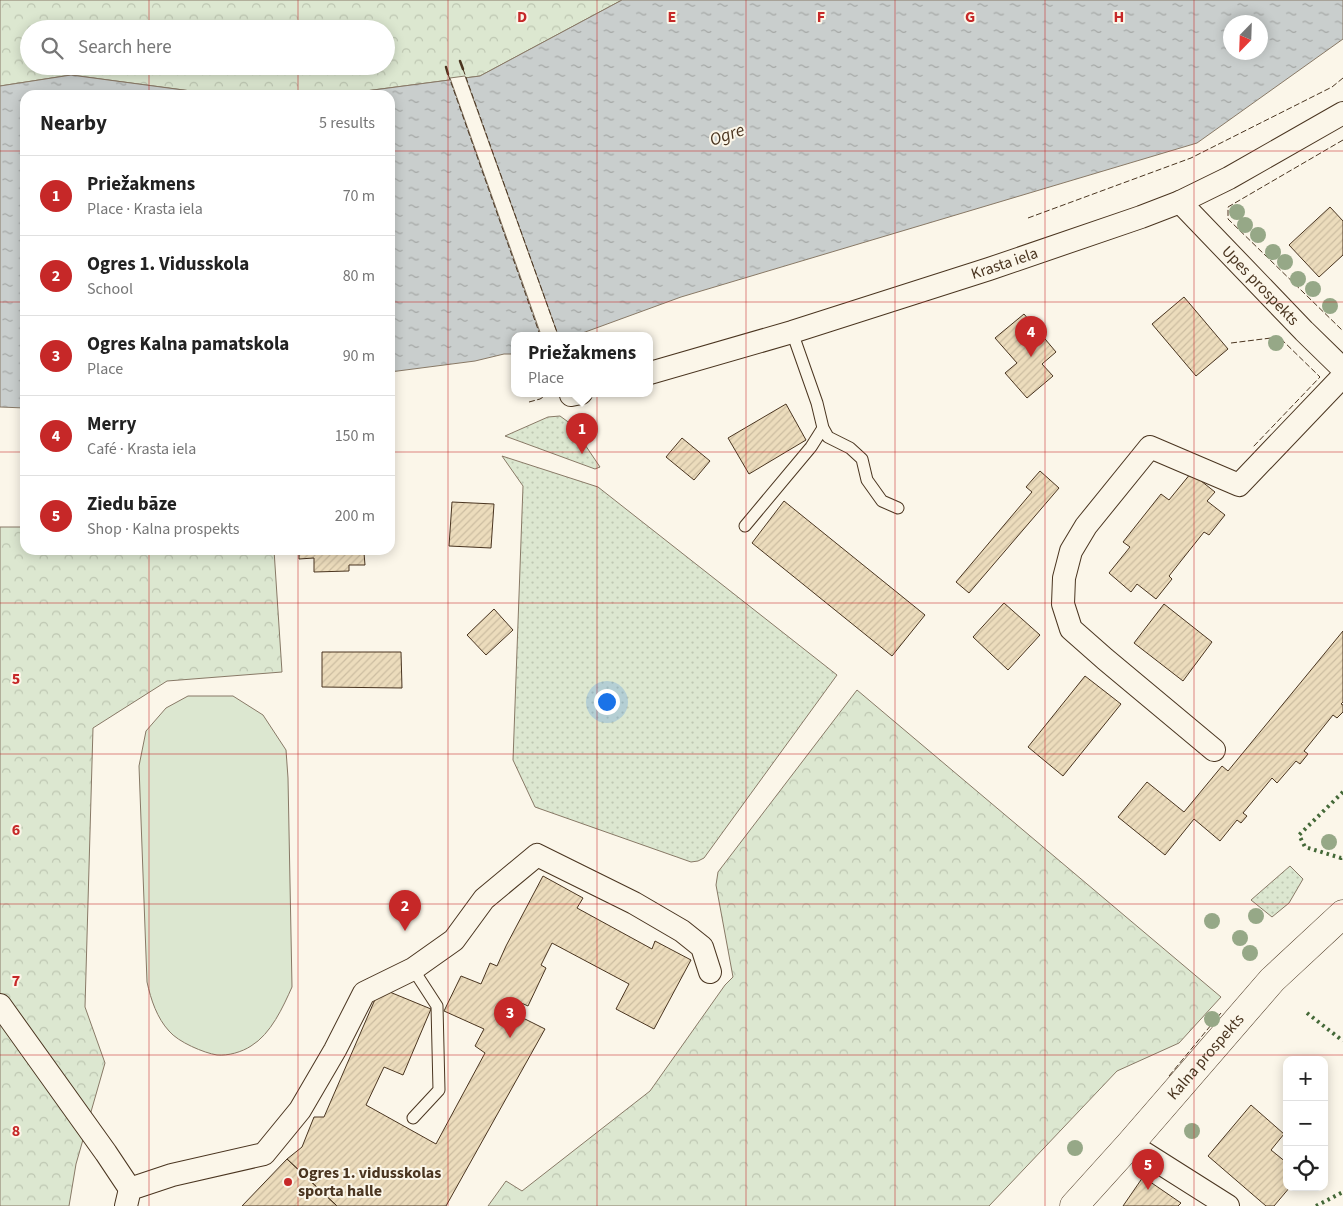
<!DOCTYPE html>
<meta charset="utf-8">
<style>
:root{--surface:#fff;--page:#f2f2f2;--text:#222;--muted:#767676;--line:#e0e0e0;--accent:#c62828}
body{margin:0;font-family:"Source Sans 3",sans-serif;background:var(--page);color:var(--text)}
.controls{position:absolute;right:15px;bottom:15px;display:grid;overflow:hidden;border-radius:10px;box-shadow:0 2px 12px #0003}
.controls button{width:45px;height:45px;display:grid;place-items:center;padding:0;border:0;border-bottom:1px solid var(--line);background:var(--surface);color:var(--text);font:25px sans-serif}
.compass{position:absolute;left:1223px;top:15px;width:45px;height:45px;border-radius:50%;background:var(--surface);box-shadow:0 2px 12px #0003;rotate:203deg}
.you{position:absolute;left:606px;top:701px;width:18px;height:18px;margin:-12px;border:4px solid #fff;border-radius:50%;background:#1a73e8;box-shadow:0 0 0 8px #1a73e833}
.badge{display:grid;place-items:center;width:32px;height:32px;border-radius:50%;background:var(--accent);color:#fff;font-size:16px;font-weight:700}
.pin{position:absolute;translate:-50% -41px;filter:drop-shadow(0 1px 2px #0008)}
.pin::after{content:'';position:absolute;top:26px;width:18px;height:15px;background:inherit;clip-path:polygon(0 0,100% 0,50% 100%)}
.popup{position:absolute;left:511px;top:332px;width:142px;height:65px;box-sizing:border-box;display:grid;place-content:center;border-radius:10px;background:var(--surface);filter:drop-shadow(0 1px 4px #0005);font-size:16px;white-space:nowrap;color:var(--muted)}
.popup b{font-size:19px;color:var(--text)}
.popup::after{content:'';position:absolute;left:50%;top:100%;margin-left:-10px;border:10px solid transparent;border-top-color:var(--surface)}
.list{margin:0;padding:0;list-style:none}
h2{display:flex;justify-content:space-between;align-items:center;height:65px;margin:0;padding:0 20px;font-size:21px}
h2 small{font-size:16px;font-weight:400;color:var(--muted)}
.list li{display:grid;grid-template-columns:32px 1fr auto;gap:15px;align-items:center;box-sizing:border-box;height:80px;padding:0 20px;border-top:1px solid var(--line)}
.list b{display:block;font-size:19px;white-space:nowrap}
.list p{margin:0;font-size:16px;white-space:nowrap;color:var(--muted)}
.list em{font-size:16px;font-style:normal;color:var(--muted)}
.icon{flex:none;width:28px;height:28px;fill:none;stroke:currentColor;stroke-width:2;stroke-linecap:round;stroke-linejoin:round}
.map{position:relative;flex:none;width:1343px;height:1206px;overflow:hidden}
.search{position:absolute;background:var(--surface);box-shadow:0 2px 12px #0003;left:20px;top:20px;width:375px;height:55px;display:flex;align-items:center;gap:12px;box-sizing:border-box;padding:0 18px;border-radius:28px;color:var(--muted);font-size:19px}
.panel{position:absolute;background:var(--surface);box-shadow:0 2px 12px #0003;left:20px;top:90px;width:375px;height:465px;border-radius:15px}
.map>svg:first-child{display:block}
.green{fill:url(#green-dots);stroke:#887966}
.forest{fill:url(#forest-crowns);stroke:#887966;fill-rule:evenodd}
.pitch{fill:#dce7d0;stroke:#887966}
.water{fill:url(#water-ripples);stroke:#887966;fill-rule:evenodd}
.pier{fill:#fbf6e9;stroke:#887966}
.building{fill:url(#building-hatch);stroke:#4a3520}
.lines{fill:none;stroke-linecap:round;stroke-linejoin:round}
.lane-casing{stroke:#4a3520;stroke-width:13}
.street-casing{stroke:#4a3520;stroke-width:24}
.secondary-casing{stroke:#4a3520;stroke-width:29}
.lane{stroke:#fbf6e9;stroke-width:11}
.street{stroke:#fbf6e9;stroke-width:22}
.secondary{stroke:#fbf6e9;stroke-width:28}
.hedge{stroke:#436837;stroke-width:4;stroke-dasharray:2.5 4;stroke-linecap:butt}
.fence{stroke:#4a3520;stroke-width:1;stroke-dasharray:6 2.5;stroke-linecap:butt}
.wall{stroke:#4a3520;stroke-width:2.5}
.tree{fill:#96a887}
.grid{fill:none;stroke:#c62828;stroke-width:1;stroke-opacity:0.55}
.poi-dot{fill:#c62828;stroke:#fbf6e9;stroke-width:2}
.labels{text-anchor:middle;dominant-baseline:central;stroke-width:4;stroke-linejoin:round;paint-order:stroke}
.street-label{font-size:16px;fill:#4a3520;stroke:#fbf6e9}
.poi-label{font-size:16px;font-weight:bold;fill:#4a3520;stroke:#fbf6e9;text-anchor:start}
.water-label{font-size:18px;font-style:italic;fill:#4a3520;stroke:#fbf6e9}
.grid-label{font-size:16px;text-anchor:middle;font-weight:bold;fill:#c62828;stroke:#fbf6e9;stroke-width:4;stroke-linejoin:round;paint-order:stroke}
</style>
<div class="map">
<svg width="1343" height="1206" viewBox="0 0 1343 1206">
<defs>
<pattern id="green-dots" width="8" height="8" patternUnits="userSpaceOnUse" patternTransform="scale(1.25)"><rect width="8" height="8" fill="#dce7d0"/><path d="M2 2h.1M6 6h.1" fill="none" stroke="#bec7b2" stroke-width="1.8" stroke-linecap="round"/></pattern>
<pattern id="forest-crowns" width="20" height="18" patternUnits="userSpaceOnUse" patternTransform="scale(1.25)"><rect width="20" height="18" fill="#dce7d0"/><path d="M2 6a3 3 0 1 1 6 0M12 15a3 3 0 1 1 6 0" fill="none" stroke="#bec7b2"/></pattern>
<pattern id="water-ripples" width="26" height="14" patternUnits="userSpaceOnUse" patternTransform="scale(1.25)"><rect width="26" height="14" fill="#c9cecd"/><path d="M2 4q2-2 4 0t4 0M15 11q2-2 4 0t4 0" fill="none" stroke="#a5a8a6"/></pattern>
<pattern id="building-hatch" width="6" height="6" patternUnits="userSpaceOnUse" patternTransform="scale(1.25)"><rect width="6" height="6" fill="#ecdcbc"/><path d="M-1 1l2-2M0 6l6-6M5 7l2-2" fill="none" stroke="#ccbda1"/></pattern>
</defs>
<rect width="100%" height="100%" fill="#fbf6e9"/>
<!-- green -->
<path class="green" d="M560,416L571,424L600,467L595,469L505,436L548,417Z
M502,456L598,487L837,675L704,858L698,861L691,862L535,807L513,760L523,486Z
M1290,866L1303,879L1289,903L1272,917L1251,900Z"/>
<!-- forest -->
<path class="forest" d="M0,0H622L480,76L335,95H221L71,75L0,86ZM29,29H386V66H29Z
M0,527H25V550H274L282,672L167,681L93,728L85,1007L105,1063L76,1164L69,1206H0Z
M857,690L1221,997L1179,1043L1117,1071L989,1206H488L506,1181L522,1191L650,1091L725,985L733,977L716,885L718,872Z"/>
<!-- pitch -->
<path class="pitch" d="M188,696H233L263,715L286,750L288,778L292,987C283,1007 271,1034 251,1046C242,1052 228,1056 217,1055C204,1053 178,1042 169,1031C157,1018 151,1000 147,982L139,766L146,731L166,708Z"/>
<!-- water -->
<path class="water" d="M622,0H1343V39L1197,143L681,297L577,335H514V354H504L475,361L390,372V95H335L480,76ZM1230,22H1260V52H1230Z
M71,75L221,95H25V408L0,407V86Z"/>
<!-- pier -->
<path class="pier" d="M465,76L558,335H541L450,78Z"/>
<!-- building -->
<path class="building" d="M1330,207L1343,221V255L1319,277L1289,245Z
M1184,297L1228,349L1196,376L1152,324Z
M1024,314L1056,352L1042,364L1053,376L1027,398L1005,373L1017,363L995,338Z
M786,404L806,440L749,474L728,438Z
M682,438L710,461L694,480L666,457Z
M1040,471L1059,488L969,593L956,582L1032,492L1026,487Z
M1191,473L1215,492L1207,501L1225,515L1209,535L1204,532L1169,576L1172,579L1156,599L1137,584L1131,592L1109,573L1130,547L1123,542L1161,494L1169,500Z
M784,501L925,615L892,656L752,543Z
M452,502L494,504L491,548L449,546Z
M299,550H373V553H364L365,565H349V571L314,572V558L299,559Z
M1004,603L1040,635L1008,670L973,637Z
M1164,604L1212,642L1183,681L1134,643Z
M494,609L513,630L486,655L467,635Z
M1343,631V702L1341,704L1343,705V712L1337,718L1333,715L1304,751L1308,754L1300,764L1296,761L1277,783L1272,778L1243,813L1247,816L1241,823L1237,820L1220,841L1194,819L1165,855L1118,817L1147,782L1184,812L1222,766L1228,771Z
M322,652H401L402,688L322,687Z
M1085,676L1121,704L1063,776L1028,747Z
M543,876L583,898L577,908L652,949L655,941L691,960L654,1029L616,1009L629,984L552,943L541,965L546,968L528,1006L517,1001L513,1013L545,1029L446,1206H337L287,1159L302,1147L314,1117H324L380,988L431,1009L403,1075L384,1067L366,1105L436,1144L485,1053L475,1046L484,1029L444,1011L461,976L481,984L490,963L497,966L506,946Z
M1251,1105L1284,1134L1271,1150L1287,1163V1187H1290L1274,1206H1266L1208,1156Z
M287,1159L337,1206H242Z
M1143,1177L1181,1203L1178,1206H1123Z"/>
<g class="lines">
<!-- lane casing -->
<g class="lane-casing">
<path id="lane" d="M823,428L828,437L850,448L862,459L867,480L882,501L898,508
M745,526L811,447L823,428L817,403L792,332
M413,1118L439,1090L437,1006L413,969"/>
</g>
<!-- street casing -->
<g class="street-casing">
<g id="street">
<path id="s1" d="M1180,202L1304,331L1343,369"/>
<path id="s2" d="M650,373L792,332L989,269L1141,217L1180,202L1229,178L1343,113"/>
<path d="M571,395L581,393"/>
<path d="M1214,750L1105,659L1071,629L1063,604L1064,578L1071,551L1086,526L1150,447L1239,485L1343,376"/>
<path d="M0,1005L106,1153L130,1189"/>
<path d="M1130,1144L1228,1206"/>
<path d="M126,1206L130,1189L172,1175L264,1154L300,1110L335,1050L364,993L413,969L454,940L484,899L537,855L634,903L682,931L702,947L710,972"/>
</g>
</g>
<!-- secondary casing -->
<g class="secondary-casing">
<g id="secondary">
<path id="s3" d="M1074,1206L1130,1144L1272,980L1343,914"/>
</g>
</g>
<!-- lane -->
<use href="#lane" class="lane"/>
<!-- street -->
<use href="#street" class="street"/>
<!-- secondary -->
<use href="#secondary" class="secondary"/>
<!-- hedge -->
<path class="hedge" d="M1343,792L1299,835L1305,847L1341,858L1343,856
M1307,1013L1343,1041
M1316,1206L1343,1192"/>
<!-- fence -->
<path class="fence" d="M463,69L558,335
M448,74L540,335
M1343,140L1228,207V219L1343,331
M1028,218L1191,158L1332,87L1343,78
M1231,343L1279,337L1320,377L1253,447
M529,402L540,399L550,393
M1169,1076L1221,1013"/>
<!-- wall -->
<path class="wall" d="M460,61L463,69
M446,67L448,74"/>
</g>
<!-- trees -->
<g class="tree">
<circle cx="1237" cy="212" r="8"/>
<circle cx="1245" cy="225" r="8"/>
<circle cx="1258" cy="235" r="8"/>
<circle cx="1273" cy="252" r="8"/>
<circle cx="1285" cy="262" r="8"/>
<circle cx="1298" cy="279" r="8"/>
<circle cx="1313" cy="289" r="8"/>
<circle cx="1330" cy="306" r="8"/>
<circle cx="1276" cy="343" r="8"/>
<circle cx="1329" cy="842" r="8"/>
<circle cx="1256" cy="916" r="8"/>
<circle cx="1212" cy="921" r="8"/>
<circle cx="1240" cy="938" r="8"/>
<circle cx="1250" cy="953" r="8"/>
<circle cx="1212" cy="1019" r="8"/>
<circle cx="1192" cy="1131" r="8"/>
<circle cx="1075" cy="1148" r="8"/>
</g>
<!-- grid -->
<path class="grid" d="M149,0V29M298,0V29M448,0V1206M597,0V1206M746,0V1206M895,0V1206M1045,0V1206M1194,0V1206M149,66V95M298,66V95M0,151H25M390,151H1343M0,302H25M390,302H1343M0,452H25M390,452H1343M149,550V1206M298,550V1206M0,603H1343M0,754H1343M0,904H1343M0,1055H1343"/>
<!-- markers -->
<circle class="poi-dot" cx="288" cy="1182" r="5"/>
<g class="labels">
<!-- street labels -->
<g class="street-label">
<text stroke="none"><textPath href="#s2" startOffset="371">Krasta iela</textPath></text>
<text stroke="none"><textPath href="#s1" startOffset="116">Upes prospekts</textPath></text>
<text stroke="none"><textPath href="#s3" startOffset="199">Kalna prospekts</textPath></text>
</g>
<!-- poi labels -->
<g class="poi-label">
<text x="298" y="1173">Ogres 1. vidusskolas<tspan x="298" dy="18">sporta halle</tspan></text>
</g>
<!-- water labels -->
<g class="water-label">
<text transform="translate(727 135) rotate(-19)">Ogre</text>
</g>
</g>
<g class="grid-label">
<text x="522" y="22">D</text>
<text x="672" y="22">E</text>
<text x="821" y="22">F</text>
<text x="970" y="22">G</text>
<text x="1119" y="22">H</text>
<text x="16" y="684">5</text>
<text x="16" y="835">6</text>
<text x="16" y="986">7</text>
<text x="16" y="1136">8</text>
</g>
</svg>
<div class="controls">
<button>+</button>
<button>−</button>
<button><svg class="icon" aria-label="locate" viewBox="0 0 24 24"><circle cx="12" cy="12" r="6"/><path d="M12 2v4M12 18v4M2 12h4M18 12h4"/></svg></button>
</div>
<svg class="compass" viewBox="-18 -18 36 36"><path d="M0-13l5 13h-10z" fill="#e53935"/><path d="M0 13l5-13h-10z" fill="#767676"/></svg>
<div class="you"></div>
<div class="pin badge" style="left:582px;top:454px">1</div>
<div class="popup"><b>Priežakmens</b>Place</div>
<div class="pin badge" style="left:405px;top:931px">2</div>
<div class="pin badge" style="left:510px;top:1038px">3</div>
<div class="pin badge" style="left:1031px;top:357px">4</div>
<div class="pin badge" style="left:1148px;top:1190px">5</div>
<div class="search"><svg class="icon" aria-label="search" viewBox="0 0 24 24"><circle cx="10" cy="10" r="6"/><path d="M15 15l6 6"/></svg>Search here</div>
<section class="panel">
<h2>Nearby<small>5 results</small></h2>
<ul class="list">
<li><span class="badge">1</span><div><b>Priežakmens</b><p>Place · Krasta iela</p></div><em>70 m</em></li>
<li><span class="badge">2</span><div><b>Ogres 1. Vidusskola</b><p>School</p></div><em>80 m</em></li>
<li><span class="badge">3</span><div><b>Ogres Kalna pamatskola</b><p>Place</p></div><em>90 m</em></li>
<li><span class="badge">4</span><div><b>Merry</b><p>Café · Krasta iela</p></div><em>150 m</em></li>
<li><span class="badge">5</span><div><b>Ziedu bāze</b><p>Shop · Kalna prospekts</p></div><em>200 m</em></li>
</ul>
</section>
</div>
